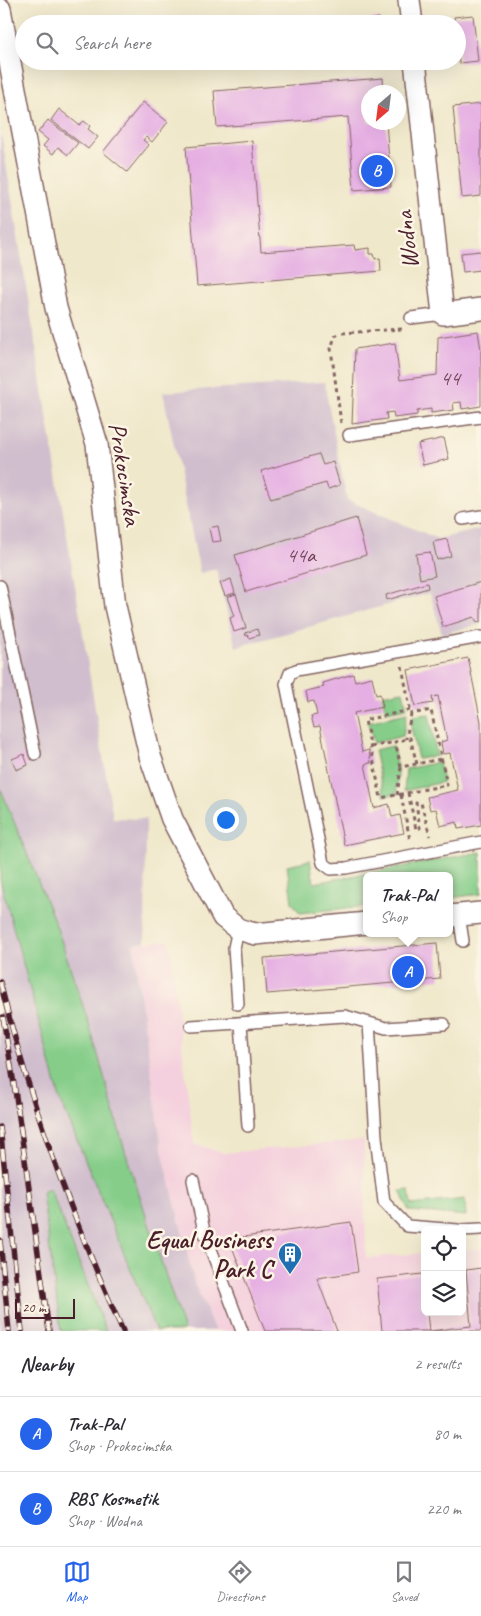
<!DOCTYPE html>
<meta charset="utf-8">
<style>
:root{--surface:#fff;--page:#f2f2f3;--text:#2b2b33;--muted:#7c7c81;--line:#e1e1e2;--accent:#2563eb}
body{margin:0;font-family:Caveat,sans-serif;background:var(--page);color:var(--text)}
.controls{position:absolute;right:15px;bottom:15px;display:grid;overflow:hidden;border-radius:8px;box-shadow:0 5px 20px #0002}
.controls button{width:45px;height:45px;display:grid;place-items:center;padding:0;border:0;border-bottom:1px solid var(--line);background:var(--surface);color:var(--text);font:25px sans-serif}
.compass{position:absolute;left:361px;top:85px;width:45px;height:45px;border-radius:50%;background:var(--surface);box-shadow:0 5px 20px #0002;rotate:208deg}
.scale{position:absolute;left:15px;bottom:12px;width:60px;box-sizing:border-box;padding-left:5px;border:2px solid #4a1f2b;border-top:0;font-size:14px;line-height:18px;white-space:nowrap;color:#4a1f2b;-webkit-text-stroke:4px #fcf5e5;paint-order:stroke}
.you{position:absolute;left:225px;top:819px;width:18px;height:18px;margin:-12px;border:4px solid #fff;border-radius:50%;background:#1a73e8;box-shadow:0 0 0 8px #1a73e833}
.badge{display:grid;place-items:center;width:32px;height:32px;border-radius:50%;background:var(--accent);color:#fff;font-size:16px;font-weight:700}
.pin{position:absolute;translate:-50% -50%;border:2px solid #fff;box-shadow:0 1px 5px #0006}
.popup{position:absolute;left:363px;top:872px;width:90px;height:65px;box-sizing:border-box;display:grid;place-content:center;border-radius:8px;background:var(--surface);filter:drop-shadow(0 1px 4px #0005);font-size:16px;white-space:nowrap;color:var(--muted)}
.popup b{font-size:19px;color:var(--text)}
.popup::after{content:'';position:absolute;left:50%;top:100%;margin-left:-10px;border:10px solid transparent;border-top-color:var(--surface)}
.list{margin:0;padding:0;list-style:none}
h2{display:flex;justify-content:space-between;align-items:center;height:65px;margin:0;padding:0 20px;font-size:21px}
h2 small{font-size:16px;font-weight:400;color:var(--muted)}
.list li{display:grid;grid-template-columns:32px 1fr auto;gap:15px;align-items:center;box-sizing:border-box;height:75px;padding:0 20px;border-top:1px solid var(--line)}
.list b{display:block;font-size:19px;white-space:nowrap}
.list p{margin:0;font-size:16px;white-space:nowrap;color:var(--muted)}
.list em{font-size:16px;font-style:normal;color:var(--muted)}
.icon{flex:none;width:28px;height:28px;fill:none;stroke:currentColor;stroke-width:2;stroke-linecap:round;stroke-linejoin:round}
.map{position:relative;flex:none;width:481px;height:1331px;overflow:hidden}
.search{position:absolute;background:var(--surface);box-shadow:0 5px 20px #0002;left:15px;right:15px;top:15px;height:55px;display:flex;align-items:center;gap:12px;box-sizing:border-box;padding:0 18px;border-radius:28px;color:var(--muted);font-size:19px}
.sheet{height:215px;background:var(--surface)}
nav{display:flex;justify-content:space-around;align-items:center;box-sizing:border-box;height:70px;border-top:1px solid var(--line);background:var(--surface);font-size:14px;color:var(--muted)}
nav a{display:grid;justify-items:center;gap:2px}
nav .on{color:var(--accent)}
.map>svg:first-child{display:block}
.built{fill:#f4cfdd}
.industrial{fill:#d0bdcd}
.green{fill:#85cd89;stroke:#68765a}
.building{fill:#e5afe3}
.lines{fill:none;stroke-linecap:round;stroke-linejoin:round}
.service-casing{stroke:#846563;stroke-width:14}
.minor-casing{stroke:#846563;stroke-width:24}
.path{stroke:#846563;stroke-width:3;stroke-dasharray:4 4;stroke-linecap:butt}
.service{stroke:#fff;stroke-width:11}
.minor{stroke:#fff;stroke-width:21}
.rail-casing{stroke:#4a1f2b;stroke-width:5.5}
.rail{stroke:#fcf5e5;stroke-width:4;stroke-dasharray:11;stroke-linecap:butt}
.labels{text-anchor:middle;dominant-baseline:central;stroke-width:5;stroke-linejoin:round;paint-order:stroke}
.number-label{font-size:22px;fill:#714359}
.street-label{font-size:25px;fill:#4a1f2b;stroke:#fcf5e5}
.poi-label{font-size:25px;font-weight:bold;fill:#4a1f2b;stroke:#fcf5e5;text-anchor:end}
</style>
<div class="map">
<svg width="481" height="1331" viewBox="0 0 481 1331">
<rect width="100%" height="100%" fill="#fcf5e5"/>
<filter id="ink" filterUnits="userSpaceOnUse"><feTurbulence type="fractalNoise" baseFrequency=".02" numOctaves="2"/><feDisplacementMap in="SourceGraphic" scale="10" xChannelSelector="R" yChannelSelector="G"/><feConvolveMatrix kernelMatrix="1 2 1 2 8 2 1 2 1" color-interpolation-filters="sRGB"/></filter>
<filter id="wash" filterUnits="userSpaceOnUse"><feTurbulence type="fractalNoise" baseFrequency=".0096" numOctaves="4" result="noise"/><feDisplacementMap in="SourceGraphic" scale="20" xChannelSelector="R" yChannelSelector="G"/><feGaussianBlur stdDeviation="1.12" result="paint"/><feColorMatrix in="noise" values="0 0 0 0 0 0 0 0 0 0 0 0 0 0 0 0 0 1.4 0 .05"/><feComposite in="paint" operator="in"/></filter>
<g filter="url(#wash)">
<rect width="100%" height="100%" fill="#f0e8cb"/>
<!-- built -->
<path class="built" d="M169,940L194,1144L224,1153L364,1140L366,1258L425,1253V1312H462V1250L481,1249V1331H215L195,1285L162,1150L133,944Z"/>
<!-- industrial -->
<path class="industrial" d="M0,127L113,818L146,819L145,942L133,944L162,1150L195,1285L215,1331H0Z
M324,382L347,500L438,539L481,529V624L442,634L430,593L236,647L216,569L200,573L163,392Z"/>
<!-- green -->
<path class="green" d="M403,691L407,708L386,712L382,695Z
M407,713L403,736L374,743L368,722Z
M429,714L437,756L418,759L411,727L413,716Z
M393,746L398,775L396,794L384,796L374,750Z
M439,762L443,782L404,791L406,769Z
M0,787L57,928L90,1027L125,1151L184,1331H156L60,1099L0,879Z
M481,852V894L449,898V876H367V906L300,913L292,902L287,865L310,860L314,883Z
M50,1189L106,1331H61L42,1192Z
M409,1190L411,1205L465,1199L466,1216L409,1211L400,1191Z"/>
<g id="blocks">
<!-- building -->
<path class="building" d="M473,15L478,61L459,63L457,24H455L454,17Z
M379,18L380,24H364L363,21Z
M383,78L384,92H368V122H386L391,187L354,190L348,117L217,127L214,91Z
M143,102L168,122L152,142L146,137L143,140L149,145L127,172L103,152Z
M481,104V196L462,198L453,107Z
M59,109L79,125L84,121L90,126L88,129L98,137L88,149L51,120Z
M48,120L78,143L68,155L58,147L53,154L43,146L48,140L38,132Z
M252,141L261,252L354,245L355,250L370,248V254H374L375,259L380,258L381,271L197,286L186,147Z
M481,251V270L463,272L461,253Z
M478,331L481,350V406L462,409L461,402L453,403L454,410L431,413V409L417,411V415L394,418L393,412L386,413L387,419L352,424L355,349L395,343L400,380L437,375L438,337Z
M444,438L449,459L423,465L418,444Z
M319,454L323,465L333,462L340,485L328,489L326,483L271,499L261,471Z
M356,518L366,555L246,592L235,555Z
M218,526L221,541L212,542L209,528Z
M447,539L451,556L437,560L433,542Z
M430,552L435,576L420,579L416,554Z
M231,579L235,593L225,596L220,583Z
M481,582V621L477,622L474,617L443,627L434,596Z
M427,583L428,588L387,600L386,595Z
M236,594L246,628L234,632L230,618L234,616L227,597Z
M257,629L259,635L249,638L248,635L246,636L245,633Z
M468,658L481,722V825L458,829L457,822L440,826L436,809L430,810L427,797L458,790L450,753L443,754L441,742L447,740L438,696L432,697L433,703L415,706L408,670Z
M353,674L355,681L372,677L376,695L380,694L383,707L354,713L362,752L369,750L371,763L365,764L374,808L389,804L392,817L400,815L404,833L344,845L320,726L314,727L311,716L317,715L314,701L308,702L306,691L324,687L323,683Z
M24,754L28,765L16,770L12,759Z
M437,943L440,979L267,994L264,958Z
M351,1222L358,1272L317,1278L337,1331H265L229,1239Z
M481,1268V1331H429L471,1326L466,1270Z
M423,1274L425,1312H427L429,1331H382L377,1279Z"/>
</g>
</g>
<g filter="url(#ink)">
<use href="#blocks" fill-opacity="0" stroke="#846563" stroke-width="1"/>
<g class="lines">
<!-- service casing -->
<g class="service-casing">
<path id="service" d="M411,318L443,314
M349,435L481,417
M463,519L481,516
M0,586L35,754
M481,637L296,670L290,673L286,684L323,863L331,869L346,868L481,842
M459,915L463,941
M238,929L234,948L238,1004
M241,1023L248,1126
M369,1023L376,1137L384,1202L407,1226L458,1230
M191,1026L345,1016L386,1028L444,1024
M193,1180L204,1231L242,1331
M462,1230L481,1229"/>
</g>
<!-- minor casing -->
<g class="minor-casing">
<path id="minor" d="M409,0L412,24
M0,9L56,308L97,444L115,606L150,756L172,819L223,917L238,929L255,934L367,923
M415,61L443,314L481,309
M449,916L481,913"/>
</g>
<!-- path -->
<path class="path" d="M341,423L331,349L335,336L341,333L402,329
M402,666L411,714L406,739
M410,710L365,720L381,798L447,785L431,710L411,714
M371,747L395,742
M417,764L410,738L395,742L401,767L441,759
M408,793L416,829L420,828L416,803H421L430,836
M397,795L401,767
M401,795L410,840"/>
<!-- service -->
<use href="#service" class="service"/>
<!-- minor -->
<use href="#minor" class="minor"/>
<!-- rail casing -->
<g class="rail-casing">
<path id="rail" d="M0,982C30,1102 72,1219 123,1331
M3,1017L17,1103L49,1331
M0,1127L22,1331
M0,1240L9,1331"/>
</g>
<!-- rail -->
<use href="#rail" class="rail"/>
</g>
</g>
<!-- icons -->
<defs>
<g id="building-pin" transform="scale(1.25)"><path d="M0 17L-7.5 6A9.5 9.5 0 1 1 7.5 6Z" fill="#1f6fb2" stroke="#fcf5e5"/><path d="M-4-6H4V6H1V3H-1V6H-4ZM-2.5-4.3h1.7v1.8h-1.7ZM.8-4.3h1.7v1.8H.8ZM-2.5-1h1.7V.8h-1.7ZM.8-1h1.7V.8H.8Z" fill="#fff"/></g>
</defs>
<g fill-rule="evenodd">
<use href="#building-pin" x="290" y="1254"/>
</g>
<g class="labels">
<!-- number labels -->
<g class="number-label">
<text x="450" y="378">44</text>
<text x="301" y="555">44a</text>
</g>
<!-- street labels -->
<g class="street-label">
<text transform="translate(407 240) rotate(-97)">Wodna</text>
<text transform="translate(125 474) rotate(81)">Prokocimska</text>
</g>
<!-- poi labels -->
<g class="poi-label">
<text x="272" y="1240">Equal Business<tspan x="272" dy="29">Park C</tspan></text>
</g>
</g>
</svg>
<div class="controls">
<button><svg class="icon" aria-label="locate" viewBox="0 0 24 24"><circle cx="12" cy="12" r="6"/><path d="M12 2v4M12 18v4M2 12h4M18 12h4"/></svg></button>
<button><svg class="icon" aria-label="layers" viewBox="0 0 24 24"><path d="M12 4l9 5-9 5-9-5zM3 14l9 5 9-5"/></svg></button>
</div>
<svg class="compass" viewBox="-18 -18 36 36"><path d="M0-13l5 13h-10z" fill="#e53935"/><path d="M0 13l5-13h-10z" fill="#7c7c81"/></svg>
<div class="scale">20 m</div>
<div class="you"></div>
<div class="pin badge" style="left:408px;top:972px">A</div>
<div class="popup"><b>Trak-Pal</b>Shop</div>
<div class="pin badge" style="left:377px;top:171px">B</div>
<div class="search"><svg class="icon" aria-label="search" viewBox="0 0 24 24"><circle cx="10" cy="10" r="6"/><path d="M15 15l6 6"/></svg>Search here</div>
</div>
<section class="sheet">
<h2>Nearby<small>2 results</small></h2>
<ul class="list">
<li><span class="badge">A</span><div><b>Trak-Pal</b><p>Shop · Prokocimska</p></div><em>80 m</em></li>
<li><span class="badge">B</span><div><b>RBS Kosmetik</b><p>Shop · Wodna</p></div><em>220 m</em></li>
</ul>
</section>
<nav>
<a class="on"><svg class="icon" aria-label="map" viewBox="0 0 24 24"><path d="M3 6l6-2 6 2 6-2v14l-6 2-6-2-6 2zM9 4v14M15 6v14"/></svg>Map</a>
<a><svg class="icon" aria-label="directions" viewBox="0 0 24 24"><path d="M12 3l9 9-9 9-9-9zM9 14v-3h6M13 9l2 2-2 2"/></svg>Directions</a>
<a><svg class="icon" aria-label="saved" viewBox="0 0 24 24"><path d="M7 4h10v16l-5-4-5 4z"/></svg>Saved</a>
</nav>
